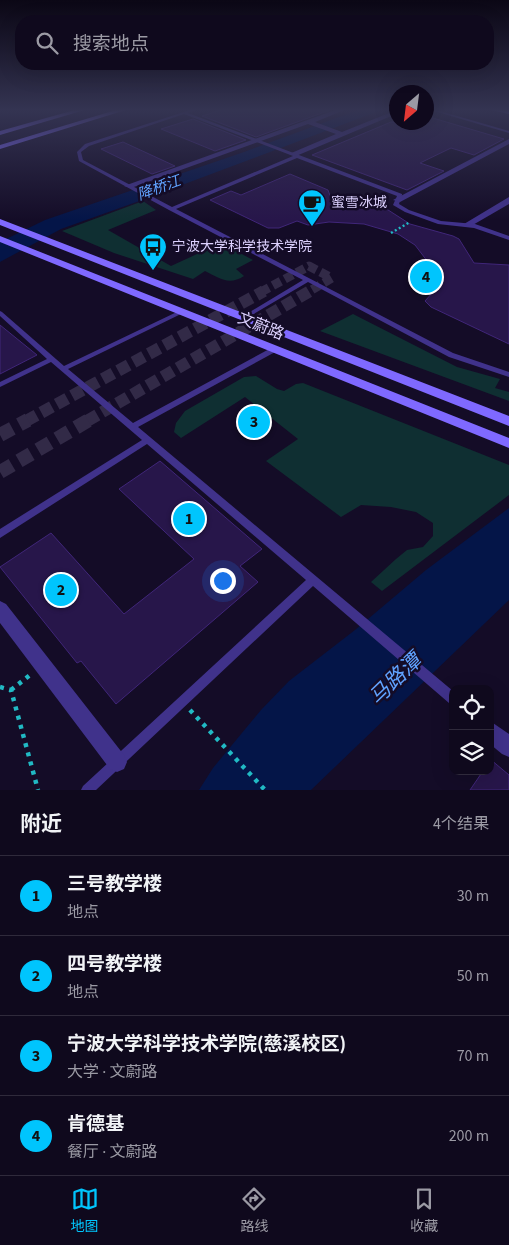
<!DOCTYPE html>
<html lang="zh">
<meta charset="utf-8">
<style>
:root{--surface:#0f091d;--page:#1d172a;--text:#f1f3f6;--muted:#9b9aa4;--line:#2f2a3b;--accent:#00c5fd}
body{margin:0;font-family:"Source Sans 3","Noto Sans SC",sans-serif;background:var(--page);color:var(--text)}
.controls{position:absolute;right:15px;bottom:15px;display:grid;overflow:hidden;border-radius:10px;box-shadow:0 5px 20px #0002}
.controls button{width:45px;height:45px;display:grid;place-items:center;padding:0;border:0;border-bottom:1px solid var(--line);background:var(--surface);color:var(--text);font:25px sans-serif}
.compass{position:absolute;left:389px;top:85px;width:45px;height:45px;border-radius:50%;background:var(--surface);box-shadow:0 5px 20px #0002;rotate:208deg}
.you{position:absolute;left:222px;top:580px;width:18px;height:18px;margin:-12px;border:4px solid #fff;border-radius:50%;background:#1a73e8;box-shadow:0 0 0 8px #1a73e833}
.badge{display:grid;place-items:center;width:32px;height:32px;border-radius:50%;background:var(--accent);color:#111;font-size:16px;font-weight:700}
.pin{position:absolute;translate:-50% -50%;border:2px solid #fff;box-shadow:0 1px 5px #0006}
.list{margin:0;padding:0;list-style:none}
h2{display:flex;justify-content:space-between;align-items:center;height:65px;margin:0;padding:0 20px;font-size:21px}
h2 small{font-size:16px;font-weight:400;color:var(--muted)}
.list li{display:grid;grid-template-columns:32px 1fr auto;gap:15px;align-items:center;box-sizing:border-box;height:80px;padding:0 20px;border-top:1px solid var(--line)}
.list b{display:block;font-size:19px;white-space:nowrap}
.list p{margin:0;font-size:16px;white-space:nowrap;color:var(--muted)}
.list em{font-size:16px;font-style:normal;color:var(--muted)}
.icon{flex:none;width:28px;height:28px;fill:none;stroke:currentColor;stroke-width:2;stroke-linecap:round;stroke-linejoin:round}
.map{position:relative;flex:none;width:509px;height:790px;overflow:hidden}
.search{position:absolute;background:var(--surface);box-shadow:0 5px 20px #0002;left:15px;right:15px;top:15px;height:55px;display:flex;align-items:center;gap:12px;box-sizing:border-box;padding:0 18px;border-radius:20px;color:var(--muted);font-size:19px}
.sheet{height:385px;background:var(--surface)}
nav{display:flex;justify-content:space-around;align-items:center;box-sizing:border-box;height:70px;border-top:1px solid var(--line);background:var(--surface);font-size:14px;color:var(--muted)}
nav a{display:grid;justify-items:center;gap:2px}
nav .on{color:var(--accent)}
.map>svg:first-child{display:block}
.green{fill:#0f2f32}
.water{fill:#041548}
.building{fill:#27164a;stroke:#402679}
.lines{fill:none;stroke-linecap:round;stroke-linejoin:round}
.pedestrian-tunnel-far2{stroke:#322a47;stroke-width:9;stroke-dasharray:9 4.5;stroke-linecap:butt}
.pedestrian-tunnel-far1{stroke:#322a47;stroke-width:12;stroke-dasharray:12 5.5;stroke-linecap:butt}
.pedestrian-tunnel{stroke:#322a47;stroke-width:14;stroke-dasharray:14 8;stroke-linecap:butt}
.path-far1{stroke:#21bac4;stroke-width:2.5;stroke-dasharray:2 2.5;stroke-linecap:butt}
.path{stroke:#21bac4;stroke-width:4.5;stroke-dasharray:4 5.5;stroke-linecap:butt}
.service{fill:#40328b;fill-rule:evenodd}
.pedestrian{fill:#40328b;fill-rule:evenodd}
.minor{fill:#40328b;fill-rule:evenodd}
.secondary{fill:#7f69ff;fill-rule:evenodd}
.labels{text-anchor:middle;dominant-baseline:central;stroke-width:5;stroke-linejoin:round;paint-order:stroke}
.far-poi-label{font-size:14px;fill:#ddd2ff;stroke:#140c27;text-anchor:start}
.far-water-label{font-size:15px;font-style:italic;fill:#60a2ff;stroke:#140c27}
.street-label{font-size:16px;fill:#ddd2ff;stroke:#140c27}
.near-water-label{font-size:21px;font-style:italic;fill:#60a2ff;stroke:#140c27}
</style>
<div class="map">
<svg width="509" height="790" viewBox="0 0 509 790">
<rect width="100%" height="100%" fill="#140c27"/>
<!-- green -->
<path class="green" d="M143,201L156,210L108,230L171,266L221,243L253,260L236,269L244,276C229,286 219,278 205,271L193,279L114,253L62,231Z
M353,314L457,367L500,379L495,388L509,392V401L320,331Z
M256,376L277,389L284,391L296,384L303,383L509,465V495L382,591L371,582L396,559L407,550L423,547L433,536V523L416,512L391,507L361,505L341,517L266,461L298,439L245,397L181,438L174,432L176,423L185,411L244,377Z"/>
<!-- water -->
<path class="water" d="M361,109H384L142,200L61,229L0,262V242L45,220L244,152Z
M509,508V600L311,790H199L213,768L261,710L289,681L355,630L426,570Z"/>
<!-- building -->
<path class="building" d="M224,109H329L330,110L256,137L202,116Z
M426,116L504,139L474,155L451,148L420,163L444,171L407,190L312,155L391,122H426Z
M193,119L246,140L215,151L161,129Z
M123,142L175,166L152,174L101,149Z
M290,174L328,190L333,204L385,208L410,224L453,236L459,239L474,263L509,265V344L431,307L425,301L433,292L427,279L431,266L415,245L398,234L364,224L329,222L308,225L297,221L279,228H268L210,200L231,191L241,195Z
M0,325L37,355L0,374Z
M160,461L262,549L240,566L258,582L116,704L81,661L77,663L0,567L51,533L124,614L194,559L119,489Z
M490,759L509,775V790H470L483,771H490Z"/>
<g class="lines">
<!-- pedestrian-tunnel-far2 -->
<path class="pedestrian-tunnel-far2" d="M261,292L309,266L332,278L308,292"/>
<!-- pedestrian-tunnel-far1 -->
<path class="pedestrian-tunnel-far1" d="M26,421L264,291
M87,421L310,291"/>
<!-- pedestrian-tunnel -->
<path class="pedestrian-tunnel" d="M0,435L28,420
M0,472L89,420"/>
<!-- path-far1 -->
<path class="path-far1" d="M391,233L410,222"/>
<!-- path -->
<path class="path" d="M0,687L11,690L38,790
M11,690L30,675
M190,710L265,790"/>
<!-- service -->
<path class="service" d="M193,109H199L188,113L402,194V195L399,204L409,210L441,221L475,224L509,236V240L474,228L438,224L405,212L393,205L397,196L297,158L176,209L453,353L509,372V377L449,357L308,282L247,318H243L242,317L243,316L303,280L169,210L79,161L77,152L85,144ZM184,114L293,156L172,207L83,160L81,152L89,146Z
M427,109H433L509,131V133Z
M181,310L184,312L183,313L68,369L133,423L273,347H277L278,349L277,351L138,427L453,691V705L449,703L313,586L96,790H81L83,786L306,580L147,444L0,538V529L142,440L51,362L0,387V382L47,359L0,316V311L2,312L64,366Z"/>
<!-- pedestrian -->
<path class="pedestrian" d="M338,109H347L315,122L342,132L394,111L396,110V114L296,156L289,154L336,134L308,124L131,188L124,186Z
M509,139V144L400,202L393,200Z
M509,197V204L471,226L468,227L464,224Z
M0,601L6,604L124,755L127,762L124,769L117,772L110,769L0,623Z"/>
<!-- minor -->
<path class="minor" d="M490,721L509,734V757L502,754L490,744Z"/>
<!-- secondary -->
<path class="secondary" d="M78,109H88L0,135V131Z
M119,109H129L0,149V145Z
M490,109L509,110V114L491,110Z
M0,219L509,416V426L0,225Z
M0,236L509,438V448L0,242Z"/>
</g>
<!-- sky -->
<linearGradient id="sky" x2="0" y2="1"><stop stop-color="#0b0715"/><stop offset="0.5" stop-color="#343452"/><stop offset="1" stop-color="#343452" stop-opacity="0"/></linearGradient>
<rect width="509" height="220" fill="url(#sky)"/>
<!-- icons -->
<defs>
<g id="cafe-pin" transform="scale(1.4375)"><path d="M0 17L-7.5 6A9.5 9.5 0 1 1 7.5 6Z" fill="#00c5fd" stroke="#140c27"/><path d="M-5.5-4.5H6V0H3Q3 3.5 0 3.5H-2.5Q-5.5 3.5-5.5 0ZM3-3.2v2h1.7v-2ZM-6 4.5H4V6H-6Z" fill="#111"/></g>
<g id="bus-pin" transform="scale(1.4375)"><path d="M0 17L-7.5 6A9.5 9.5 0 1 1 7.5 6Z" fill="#00c5fd" stroke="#140c27"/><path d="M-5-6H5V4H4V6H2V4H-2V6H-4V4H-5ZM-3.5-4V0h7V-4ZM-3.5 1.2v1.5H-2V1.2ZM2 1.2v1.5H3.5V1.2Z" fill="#111"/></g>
</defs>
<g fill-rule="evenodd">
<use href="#cafe-pin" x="312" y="203"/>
<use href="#bus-pin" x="153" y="247"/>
</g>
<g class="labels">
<!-- far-poi labels -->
<g class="far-poi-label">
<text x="331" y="203">蜜雪冰城</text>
<text x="172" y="247">宁波大学科学技术学院</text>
</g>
<!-- far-water labels -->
<g class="far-water-label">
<text transform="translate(159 188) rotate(-20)">降桥江</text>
</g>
<!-- street labels -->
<g class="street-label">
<text transform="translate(261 326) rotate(22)">文蔚路</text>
</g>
<!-- near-water labels -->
<g class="near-water-label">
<text transform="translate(395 679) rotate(-44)">马路潭</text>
</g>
</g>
</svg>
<div class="controls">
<button><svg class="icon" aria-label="locate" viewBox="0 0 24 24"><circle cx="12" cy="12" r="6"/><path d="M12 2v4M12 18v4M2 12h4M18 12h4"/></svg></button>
<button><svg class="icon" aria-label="layers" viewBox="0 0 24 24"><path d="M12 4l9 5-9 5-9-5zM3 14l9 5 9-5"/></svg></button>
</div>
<svg class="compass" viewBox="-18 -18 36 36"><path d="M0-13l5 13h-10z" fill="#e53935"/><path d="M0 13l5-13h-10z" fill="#9b9aa4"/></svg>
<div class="you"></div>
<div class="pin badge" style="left:189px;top:519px">1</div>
<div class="pin badge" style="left:61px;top:590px">2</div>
<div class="pin badge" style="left:254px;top:422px">3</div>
<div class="pin badge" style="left:426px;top:277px">4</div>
<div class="search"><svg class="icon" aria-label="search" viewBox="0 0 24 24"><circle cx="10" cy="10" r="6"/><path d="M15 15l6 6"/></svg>搜索地点</div>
</div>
<section class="sheet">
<h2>附近<small>4个结果</small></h2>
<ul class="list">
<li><span class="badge">1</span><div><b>三号教学楼</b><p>地点</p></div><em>30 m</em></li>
<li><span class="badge">2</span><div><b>四号教学楼</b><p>地点</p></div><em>50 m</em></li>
<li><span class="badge">3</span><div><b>宁波大学科学技术学院(慈溪校区)</b><p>大学 · 文蔚路</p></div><em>70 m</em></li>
<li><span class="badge">4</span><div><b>肯德基</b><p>餐厅 · 文蔚路</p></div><em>200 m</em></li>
</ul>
</section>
<nav>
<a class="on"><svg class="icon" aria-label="map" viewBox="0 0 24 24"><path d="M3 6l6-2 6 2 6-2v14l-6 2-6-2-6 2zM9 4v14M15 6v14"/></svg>地图</a>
<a><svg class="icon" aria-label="directions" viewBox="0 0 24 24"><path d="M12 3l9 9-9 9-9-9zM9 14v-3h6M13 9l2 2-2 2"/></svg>路线</a>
<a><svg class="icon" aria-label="saved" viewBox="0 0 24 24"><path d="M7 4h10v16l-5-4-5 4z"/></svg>收藏</a>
</nav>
